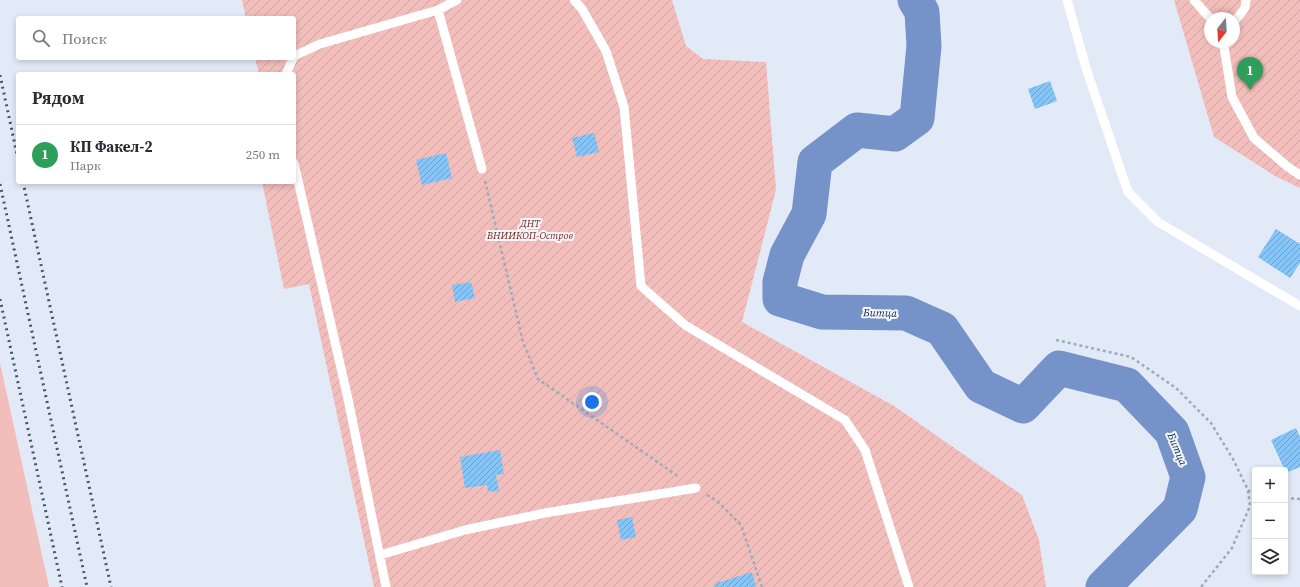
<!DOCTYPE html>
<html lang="ru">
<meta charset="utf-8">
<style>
:root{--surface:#fff;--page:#f2f2f3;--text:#2b2b33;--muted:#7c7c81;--line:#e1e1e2;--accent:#ea580c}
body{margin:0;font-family:"Source Serif 4",serif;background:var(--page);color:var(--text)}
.controls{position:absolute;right:12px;bottom:12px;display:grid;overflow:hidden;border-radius:4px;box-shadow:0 2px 6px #0003}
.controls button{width:36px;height:36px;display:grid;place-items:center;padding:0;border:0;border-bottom:1px solid var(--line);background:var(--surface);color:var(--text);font:20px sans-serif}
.compass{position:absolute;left:1204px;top:12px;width:36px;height:36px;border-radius:50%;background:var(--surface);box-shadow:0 2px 6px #0003;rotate:197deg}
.you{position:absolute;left:592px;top:402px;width:14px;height:14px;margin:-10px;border:3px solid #fff;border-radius:50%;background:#1a73e8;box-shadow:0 0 0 6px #1a73e833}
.badge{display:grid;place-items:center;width:26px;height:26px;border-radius:50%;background:var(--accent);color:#fff;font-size:13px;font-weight:700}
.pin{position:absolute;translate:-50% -33px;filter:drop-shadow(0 1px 2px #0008)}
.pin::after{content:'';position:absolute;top:21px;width:14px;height:12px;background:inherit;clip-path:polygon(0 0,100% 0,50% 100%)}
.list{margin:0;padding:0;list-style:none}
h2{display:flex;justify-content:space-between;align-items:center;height:52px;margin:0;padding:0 16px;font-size:17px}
h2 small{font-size:13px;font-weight:400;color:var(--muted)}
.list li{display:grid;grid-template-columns:26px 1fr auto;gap:12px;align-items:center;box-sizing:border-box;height:60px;padding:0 16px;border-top:1px solid var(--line)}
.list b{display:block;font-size:15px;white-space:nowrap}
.list p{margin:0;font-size:13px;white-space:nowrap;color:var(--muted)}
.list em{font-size:13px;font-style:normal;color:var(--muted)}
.icon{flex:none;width:22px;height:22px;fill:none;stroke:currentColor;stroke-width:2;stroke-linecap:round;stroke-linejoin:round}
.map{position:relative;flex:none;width:1300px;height:587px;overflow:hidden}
.search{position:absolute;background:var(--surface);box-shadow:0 2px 6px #0003;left:16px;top:16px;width:280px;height:44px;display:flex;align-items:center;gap:10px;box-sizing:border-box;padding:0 14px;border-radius:4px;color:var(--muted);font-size:15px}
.panel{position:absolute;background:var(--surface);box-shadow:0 2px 6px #0003;left:16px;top:72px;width:280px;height:112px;border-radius:4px}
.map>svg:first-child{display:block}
.grass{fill:#f1bebb}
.garden{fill:url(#garden-furrows);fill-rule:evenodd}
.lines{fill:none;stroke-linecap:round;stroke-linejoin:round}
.river{stroke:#7592c9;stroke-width:35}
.building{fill:url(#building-hatch)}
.path{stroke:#a0a9ba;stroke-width:2.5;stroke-dasharray:3 3;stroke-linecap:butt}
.service{stroke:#fff;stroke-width:9}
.rail{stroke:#48546a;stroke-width:3;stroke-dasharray:2 4;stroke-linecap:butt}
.labels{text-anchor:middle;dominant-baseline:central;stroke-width:4;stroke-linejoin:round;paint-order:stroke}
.park-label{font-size:10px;font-style:italic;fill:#721d20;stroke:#f7f7f7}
.water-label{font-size:11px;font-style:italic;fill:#092667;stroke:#f7f7f7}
</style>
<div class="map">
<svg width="1300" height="587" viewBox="0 0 1300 587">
<defs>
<pattern id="garden-furrows" width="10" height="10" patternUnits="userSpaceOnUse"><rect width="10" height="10" fill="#f1bebb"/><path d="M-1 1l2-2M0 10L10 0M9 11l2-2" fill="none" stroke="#cea4a2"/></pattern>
<pattern id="building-hatch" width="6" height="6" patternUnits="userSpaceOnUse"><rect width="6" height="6" fill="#87c5f6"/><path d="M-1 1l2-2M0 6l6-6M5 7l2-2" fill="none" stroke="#6ea0c9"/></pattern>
</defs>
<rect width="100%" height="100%" fill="#e3eaf7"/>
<!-- grass -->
<path class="grass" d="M0,363L49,587H0Z"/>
<!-- garden -->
<path class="garden" d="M242,0H672L686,46L703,59L766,62L776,190L742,322L894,406L1022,495L1039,540L1046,587H374L309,284L284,289L262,182H294V74H259L255,58H294V18H246Z
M1174,0H1300V188L1275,176L1214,137ZM1210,18H1234V42H1210Z"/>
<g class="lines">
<!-- river -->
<path class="river" d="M915,0L922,12L924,46L917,118L895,134L857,130L815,162L809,214L787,255L780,282V299L822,312L906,313L942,329L981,386L1023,406L1059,368L1127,385L1172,432L1188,477L1180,509L1103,587"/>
</g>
<!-- building -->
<path class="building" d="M1050,81L1057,101L1035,109L1028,89Z
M594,133L599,152L577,157L572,138Z
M446,153L452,178L422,185L416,160Z
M1276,229L1300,244V263L1290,278L1258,257Z
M471,282L475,298L455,302L452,285Z
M1296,428L1300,437V467L1286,473L1271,440Z
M500,450L504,474L496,475L499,491L488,492L487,485L465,488L460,457Z
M632,517L636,537L621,540L617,520Z
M752,572L756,587H715L714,584Z"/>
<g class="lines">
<!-- path -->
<path class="path" d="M485,181L523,342L538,379L679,477
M1056,340L1131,357L1176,388L1211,423L1233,459L1248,490L1250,506L1232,548L1201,587
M1248,490L1251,493L1255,494
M707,495L717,501L741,525L762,587
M1285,498L1300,499"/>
<!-- service -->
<path class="service" d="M574,0L582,9L606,51L624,107L641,286L685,325L845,420L865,450L909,587
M1067,0L1086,68L1128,192L1158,222L1300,306
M1194,0L1208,16L1211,18
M438,10L482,169
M1234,22L1245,8L1246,0
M1222,42L1224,47L1232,97L1254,138L1288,167L1300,175
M294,56L320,44L438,10L457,0
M286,74L293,58
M294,163L348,399L386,587
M380,555L465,530L545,513L696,488"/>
<!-- rail -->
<path class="rail" d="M0,75L18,159
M23,182L111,587
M0,184L87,587
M0,299L62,587"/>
</g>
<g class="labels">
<!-- park labels -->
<g class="park-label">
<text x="530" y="223">ДНТ<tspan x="530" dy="12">ВНИИКОП-Остров</tspan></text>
</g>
<!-- water labels -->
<g class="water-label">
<text transform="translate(880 313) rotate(1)">Битца</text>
<text transform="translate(1177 449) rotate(67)">Битца</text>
</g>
</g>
</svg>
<div class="controls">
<button>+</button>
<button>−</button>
<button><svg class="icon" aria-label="layers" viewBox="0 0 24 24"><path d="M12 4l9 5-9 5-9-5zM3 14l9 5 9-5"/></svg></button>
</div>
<svg class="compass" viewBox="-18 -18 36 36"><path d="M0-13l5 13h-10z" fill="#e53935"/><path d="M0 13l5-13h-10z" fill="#7c7c81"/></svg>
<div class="you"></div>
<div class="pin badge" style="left:1250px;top:90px;background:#2e9e5b">1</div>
<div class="search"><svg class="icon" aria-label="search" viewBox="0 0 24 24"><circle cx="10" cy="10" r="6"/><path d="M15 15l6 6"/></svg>Поиск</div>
<section class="panel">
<h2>Рядом<small></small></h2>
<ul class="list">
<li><span class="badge" style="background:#2e9e5b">1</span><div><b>КП Факел-2</b><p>Парк</p></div><em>250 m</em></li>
</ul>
</section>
</div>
